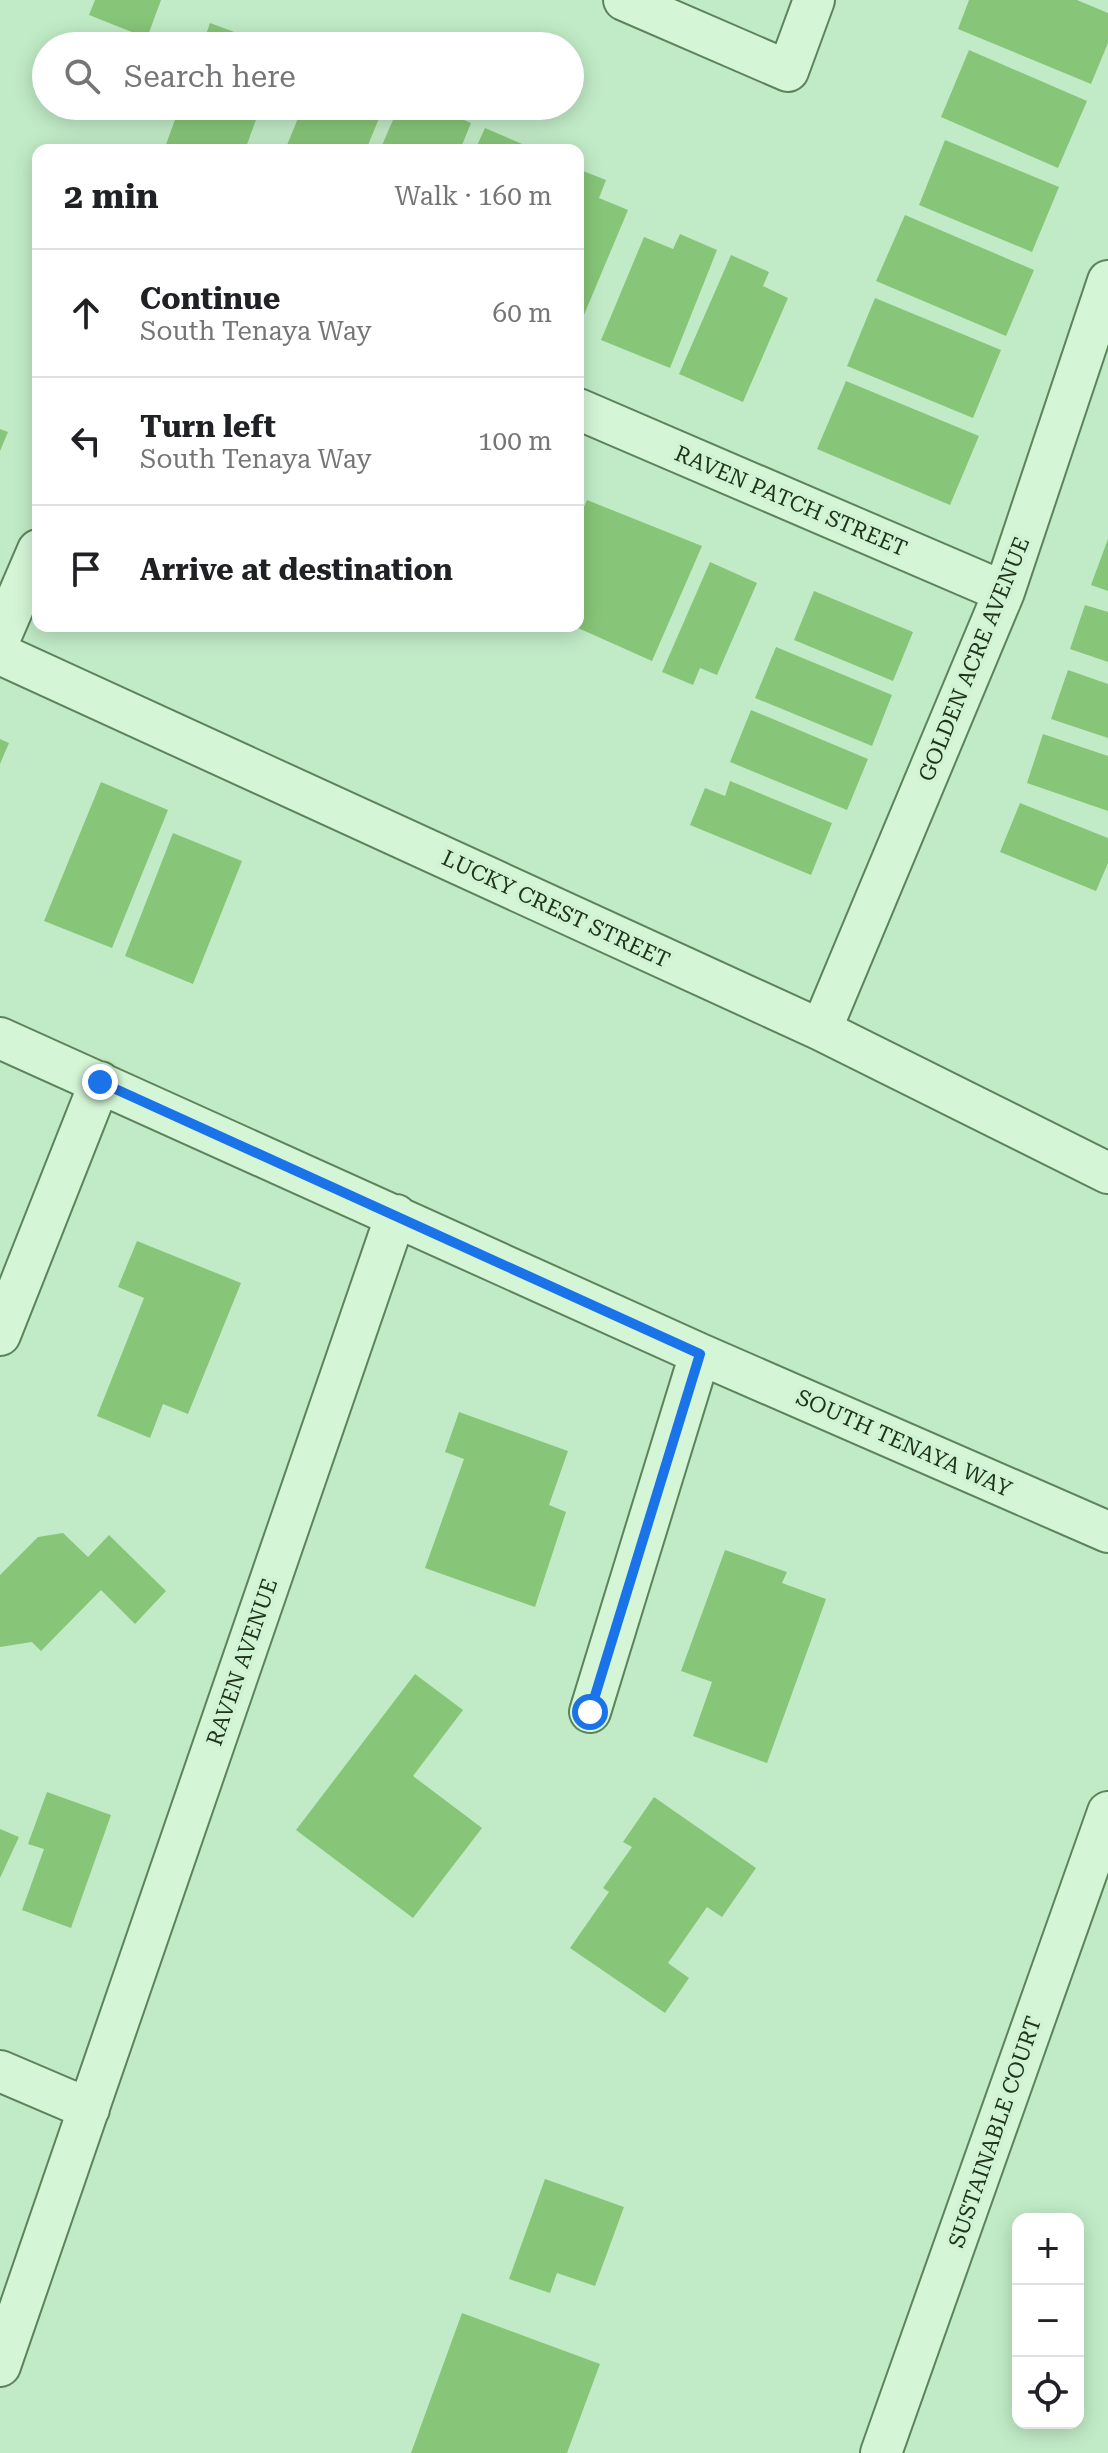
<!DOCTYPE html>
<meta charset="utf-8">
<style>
:root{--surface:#fff;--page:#f6f6f6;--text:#202124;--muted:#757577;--line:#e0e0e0}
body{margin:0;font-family:"Roboto Serif",serif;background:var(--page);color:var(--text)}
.controls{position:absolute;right:24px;bottom:24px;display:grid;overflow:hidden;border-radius:16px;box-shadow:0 4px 20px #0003}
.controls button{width:72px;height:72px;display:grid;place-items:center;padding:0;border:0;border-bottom:2px solid var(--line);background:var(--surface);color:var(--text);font:40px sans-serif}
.stop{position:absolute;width:24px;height:24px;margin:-18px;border:6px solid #1a73e8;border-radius:50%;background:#fff}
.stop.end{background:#1a73e8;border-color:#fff;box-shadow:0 2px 8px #0008}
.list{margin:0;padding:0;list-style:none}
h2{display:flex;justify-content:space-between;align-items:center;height:104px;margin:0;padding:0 32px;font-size:34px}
h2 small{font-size:26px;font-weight:400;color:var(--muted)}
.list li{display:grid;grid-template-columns:52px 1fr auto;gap:24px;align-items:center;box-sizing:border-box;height:128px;padding:0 32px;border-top:2px solid var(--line)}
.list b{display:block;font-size:30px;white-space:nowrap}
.list p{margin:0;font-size:26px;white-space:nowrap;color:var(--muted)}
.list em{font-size:26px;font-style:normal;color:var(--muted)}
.icon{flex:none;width:44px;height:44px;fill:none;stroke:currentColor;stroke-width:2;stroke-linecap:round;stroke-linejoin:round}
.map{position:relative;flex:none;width:1108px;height:2453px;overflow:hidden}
.search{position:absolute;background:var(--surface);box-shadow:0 4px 20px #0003;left:32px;top:32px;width:552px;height:88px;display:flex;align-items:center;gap:20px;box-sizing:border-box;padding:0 28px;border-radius:44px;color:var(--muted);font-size:30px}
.panel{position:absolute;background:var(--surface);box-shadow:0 4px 20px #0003;left:32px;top:144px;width:552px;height:488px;border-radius:16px}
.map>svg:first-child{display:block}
.building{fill:#87c679}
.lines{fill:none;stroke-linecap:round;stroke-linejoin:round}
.minor-casing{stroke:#5d835a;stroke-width:44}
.minor{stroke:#d4f6d7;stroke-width:40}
.route{stroke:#1a73e8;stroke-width:10}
.labels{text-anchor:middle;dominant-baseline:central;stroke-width:7;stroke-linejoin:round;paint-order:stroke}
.street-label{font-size:22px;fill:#20341d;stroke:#d0f3d4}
</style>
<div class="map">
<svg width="1108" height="2453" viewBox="0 0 1108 2453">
<rect width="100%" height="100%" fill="#c1ebc6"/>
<!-- building -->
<path class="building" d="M95,0H161L147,38L89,15Z
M969,0H1077L1108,13V43L1091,84L958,29Z
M210,23L272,46H202Z
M969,50L1087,101L1058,168L941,117Z
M180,106H261L245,150H164Z
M303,106H384L366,150H285Z
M399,106H432L471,123L460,150H380Z
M485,128L536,150H475Z
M945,140L1059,187L1032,252L919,205Z
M578,169L606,180L599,198L628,210L578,329Z
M905,215L1034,270L1006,336L876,281Z
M680,234L717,250L670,368L601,340L644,237L673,249Z
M731,255L769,272L763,286L788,298L743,402L679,374Z
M875,298L1001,350L973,418L847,366Z
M846,381L979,436L950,505L817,449Z
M0,429L8,432L0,451Z
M587,500L702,546L652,661L578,628V521Z
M1108,539V591L1091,585Z
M710,562L757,583L717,675L700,668L693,685L662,672Z
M814,591L913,632L893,681L794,640Z
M1085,605L1108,612V662L1070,649Z
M776,647L892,695L872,746L755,698Z
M1068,670L1108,684V738L1051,719Z
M751,710L868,759L847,810L730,762Z
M1043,734L1108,756V811L1027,783Z
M0,739L9,743L0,764Z
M730,781L832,823L811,875L690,825L705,788L725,796Z
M101,782L168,810L112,948L44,921Z
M1020,803L1108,838V863L1096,891L1000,852Z
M173,833L242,861L193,984L125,956Z
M137,1241L241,1283L188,1414L163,1404L150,1438L97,1416L144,1298L118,1287Z
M459,1412L568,1451L549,1505L566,1512L535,1607L425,1568L464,1459L445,1452Z
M63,1533L88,1557L109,1535L166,1591L135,1624L101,1590L41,1651L32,1642L0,1647V1575L38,1537Z
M725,1550L787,1572L782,1583L826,1599L767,1763L693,1736L712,1682L681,1671Z
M415,1674L463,1710L413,1776L482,1828L413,1918L296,1830Z
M47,1792L111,1815L71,1928L22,1910L44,1849L28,1844Z
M654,1797L756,1868L722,1917L707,1907L668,1963L689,1978L665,2013L570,1948L609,1892L603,1888L632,1847L623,1842Z
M0,1829L19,1837L0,1878Z
M545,2179L624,2207L595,2286L557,2273L550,2293L509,2279Z
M462,2313L600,2364L567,2453H411Z"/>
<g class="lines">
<!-- minor casing -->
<g class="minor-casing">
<path id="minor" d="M624,0L788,71L814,0
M578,409L1004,592
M0,638L38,550
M0,654L821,1030L1108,1173
M821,1030L1004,592L1108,281
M0,1038L700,1354L1108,1532
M0,1335L100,1082
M590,1712L700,1354
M0,2071L89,2109
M0,2366L396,1215
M881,2453L1108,1812"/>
</g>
<!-- minor -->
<use href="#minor" class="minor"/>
</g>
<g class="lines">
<!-- route -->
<path class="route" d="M100,1082L700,1354L590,1712"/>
</g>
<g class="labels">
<!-- street labels -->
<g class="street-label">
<text transform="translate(791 501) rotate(23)">RAVEN PATCH STREET</text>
<text transform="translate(974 659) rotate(-68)">GOLDEN ACRE AVENUE</text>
<text transform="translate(556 909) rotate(25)">LUCKY CREST STREET</text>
<text transform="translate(904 1443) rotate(24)">SOUTH TENAYA WAY</text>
<text transform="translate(242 1662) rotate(-71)">RAVEN AVENUE</text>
<text transform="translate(995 2132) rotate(-71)">SUSTAINABLE COURT</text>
</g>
</g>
</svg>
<div class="controls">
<button>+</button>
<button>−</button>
<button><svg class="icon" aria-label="locate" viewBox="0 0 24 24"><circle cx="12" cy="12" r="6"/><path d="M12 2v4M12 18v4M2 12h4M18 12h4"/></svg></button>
</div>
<div class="stop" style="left:590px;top:1712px"></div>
<div class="stop end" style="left:100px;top:1082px"></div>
<div class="search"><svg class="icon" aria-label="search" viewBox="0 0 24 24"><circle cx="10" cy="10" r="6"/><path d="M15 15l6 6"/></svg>Search here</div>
<section class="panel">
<h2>2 min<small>Walk · 160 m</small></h2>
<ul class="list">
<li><svg class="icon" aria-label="ahead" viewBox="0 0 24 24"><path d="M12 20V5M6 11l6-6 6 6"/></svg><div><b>Continue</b><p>South Tenaya Way</p></div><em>60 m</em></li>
<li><svg class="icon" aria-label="left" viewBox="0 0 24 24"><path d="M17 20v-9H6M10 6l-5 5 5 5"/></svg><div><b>Turn left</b><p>South Tenaya Way</p></div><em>100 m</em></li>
<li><svg class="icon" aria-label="arrive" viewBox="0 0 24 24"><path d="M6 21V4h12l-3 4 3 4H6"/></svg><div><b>Arrive at destination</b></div></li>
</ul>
</section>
</div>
